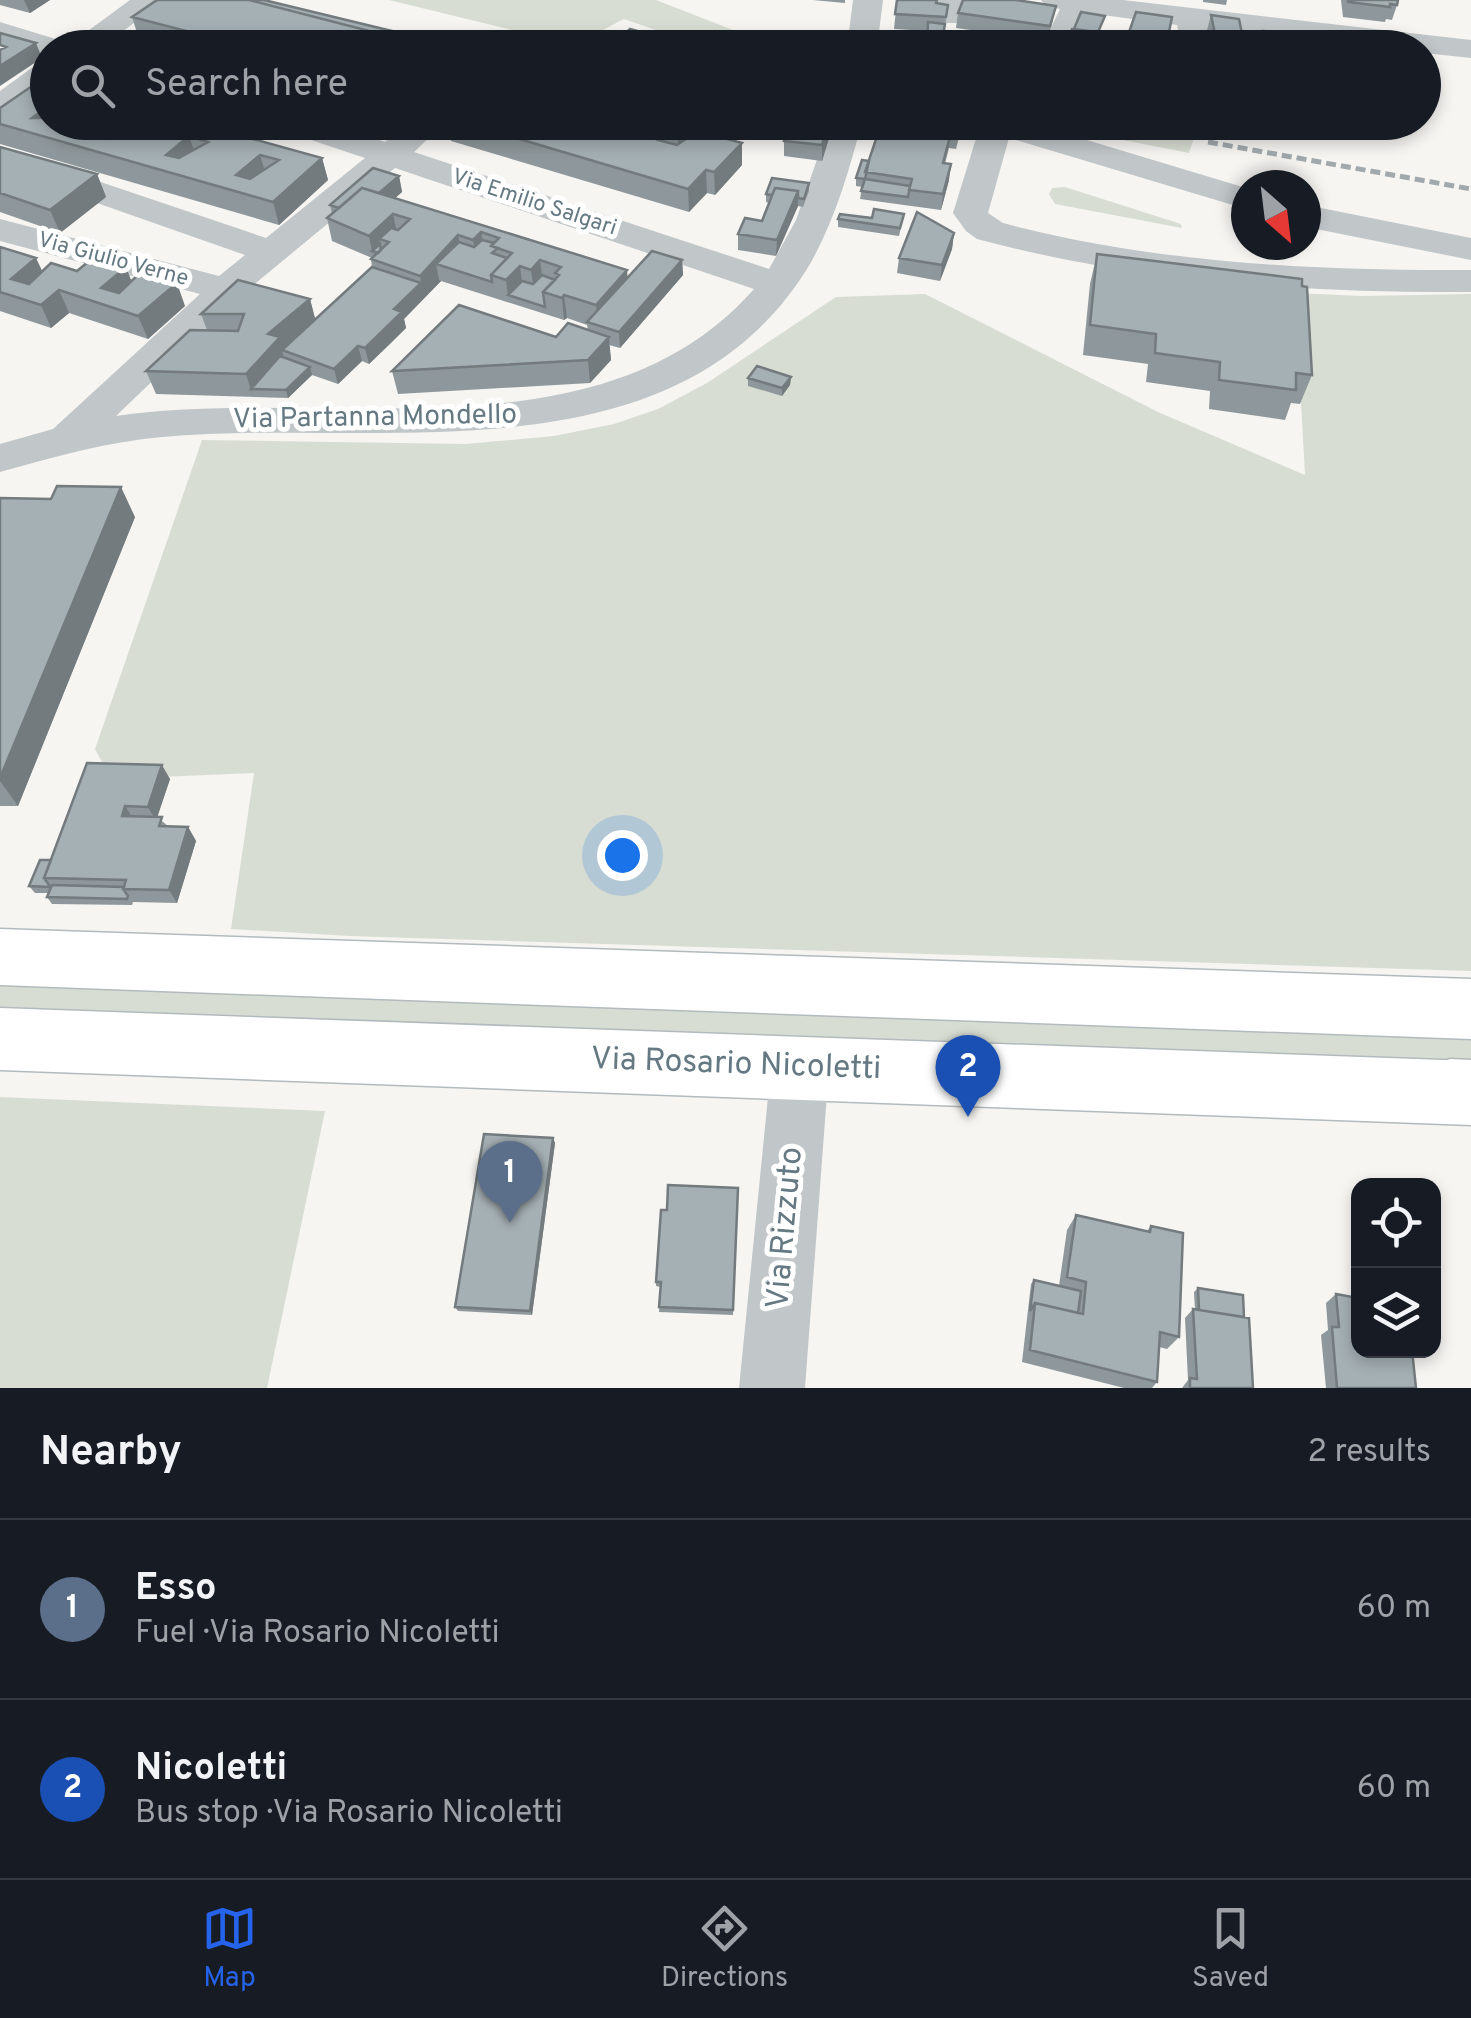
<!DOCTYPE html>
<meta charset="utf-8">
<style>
:root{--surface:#171b24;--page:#20242c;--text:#f1f3f6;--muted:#9ea1a6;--line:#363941;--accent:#2563eb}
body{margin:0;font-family:Overpass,sans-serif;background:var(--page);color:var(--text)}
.controls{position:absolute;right:30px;bottom:30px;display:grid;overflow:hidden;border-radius:20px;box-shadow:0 5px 15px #0003}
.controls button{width:90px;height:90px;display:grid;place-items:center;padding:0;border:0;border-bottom:2px solid var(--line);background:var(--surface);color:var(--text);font:50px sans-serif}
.compass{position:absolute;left:1231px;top:170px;width:90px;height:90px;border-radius:50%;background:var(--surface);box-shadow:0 5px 15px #0003;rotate:152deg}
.you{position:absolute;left:622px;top:855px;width:35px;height:35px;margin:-25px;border:8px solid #fff;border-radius:50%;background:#1a73e8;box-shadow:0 0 0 15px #1a73e833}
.badge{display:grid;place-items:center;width:65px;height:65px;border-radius:50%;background:var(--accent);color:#fff;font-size:32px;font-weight:700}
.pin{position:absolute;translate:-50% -82px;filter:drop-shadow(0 2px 5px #0008)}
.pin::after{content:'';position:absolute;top:52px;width:35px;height:30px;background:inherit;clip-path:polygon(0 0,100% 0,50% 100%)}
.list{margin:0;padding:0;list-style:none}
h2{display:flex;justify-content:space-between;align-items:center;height:130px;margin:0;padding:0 40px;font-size:42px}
h2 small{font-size:32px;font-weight:400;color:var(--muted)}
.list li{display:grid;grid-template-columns:65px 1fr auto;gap:30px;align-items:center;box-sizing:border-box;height:180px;padding:0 40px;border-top:2px solid var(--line)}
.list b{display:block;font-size:38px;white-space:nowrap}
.list p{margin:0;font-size:32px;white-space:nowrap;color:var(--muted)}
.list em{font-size:32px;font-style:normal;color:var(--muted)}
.icon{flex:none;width:55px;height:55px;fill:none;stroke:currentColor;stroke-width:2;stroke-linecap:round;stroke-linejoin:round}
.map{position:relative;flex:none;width:1471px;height:1388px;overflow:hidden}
.search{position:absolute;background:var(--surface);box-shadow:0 5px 15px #0003;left:30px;right:30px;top:30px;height:110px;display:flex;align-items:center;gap:25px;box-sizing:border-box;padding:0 35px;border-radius:55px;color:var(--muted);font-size:38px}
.sheet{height:490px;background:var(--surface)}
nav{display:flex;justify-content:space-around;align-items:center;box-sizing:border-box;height:140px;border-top:2px solid var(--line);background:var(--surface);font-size:28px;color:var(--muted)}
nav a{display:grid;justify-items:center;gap:5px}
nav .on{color:var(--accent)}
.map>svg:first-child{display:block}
.green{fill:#d8ddd3}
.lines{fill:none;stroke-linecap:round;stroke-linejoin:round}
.secondary-casing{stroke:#b3babd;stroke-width:3}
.highway-casing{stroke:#b4b8ba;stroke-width:3}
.street{fill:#c1c6c8;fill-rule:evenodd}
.secondary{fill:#fff;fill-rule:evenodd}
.highway{fill:#fff;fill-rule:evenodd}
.rail{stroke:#a2a9ad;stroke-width:5;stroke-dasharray:10 5;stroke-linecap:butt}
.wall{fill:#8e979b}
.shaded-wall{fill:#747b7e}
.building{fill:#a5b0b4;stroke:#747b7e;stroke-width:2.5;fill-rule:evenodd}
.labels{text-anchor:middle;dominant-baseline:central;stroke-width:10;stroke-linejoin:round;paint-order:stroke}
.far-street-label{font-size:22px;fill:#657983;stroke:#fff}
.street-label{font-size:28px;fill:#657983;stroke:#fff}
.near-street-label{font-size:32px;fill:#657983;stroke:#fff}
</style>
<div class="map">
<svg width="1471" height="1388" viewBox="0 0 1471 1388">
<rect width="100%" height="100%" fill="#f6f5f2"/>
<!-- green -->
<path class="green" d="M389,0H656L777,47H705L624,19L574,45Z
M1103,123H1148L1196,132L1189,153L1098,135Z
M1065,187L1181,224L1182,228L1055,204L1049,194L1052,188Z
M1295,293L1361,296L1471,294V971L349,936L231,929L254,773L136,778L104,766L95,749L202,440L465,444L554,436L614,424L658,409L707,383L836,297L925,294L1158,412L1305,475Z
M0,986L1181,1028L1471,1035V1067L0,1014Z
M0,1097L325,1111L267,1388H0Z"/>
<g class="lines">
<!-- secondary casing -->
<g class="secondary-casing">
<path id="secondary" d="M0,929L1471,979V1039L0,985Z
M0,1008L1471,1061V1125L0,1070Z"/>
</g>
<!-- highway casing -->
<g class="highway-casing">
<path id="highway" d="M1450,1059L1471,1060V1124L1450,1123L1426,1114L1417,1091L1426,1068Z"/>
</g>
<!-- street -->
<path class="street" d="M130,0H164L101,48H48V56L0,41V22L62,41L66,47Z
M853,0H883L877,48H847Z
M937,0H967L962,23H940L936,17Z
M1041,0H1123L1471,40V58L1424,53V48H1375L1208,29L1211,48H1181L1177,25L1088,13L1072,48H1041L1060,9L1046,6Z
M48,62V86L11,113L0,116V91L37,64Z
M274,122H324L385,142L409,122H446L414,152L769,269L796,220L830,122H862C849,171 835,220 810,264C676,487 376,417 162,437C107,442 53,457 0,472V444L53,429L200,294L0,241V219L219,276L245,255L0,169V148L266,238L365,158L278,129ZM395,168L754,289C599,465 321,385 116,416L245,292Z
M975,122H1027L1246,188V209L1009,138L988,213L1003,223C1153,263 1316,271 1471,270V292C1307,293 1137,282 977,239L966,231L953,213L979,129Z
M1306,205L1471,238V260L1306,227Z
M800,1040L820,1048L829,1067L805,1388H739L771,1067L780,1048Z"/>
<!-- secondary -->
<use href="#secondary" class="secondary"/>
<!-- highway -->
<use href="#highway" class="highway"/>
<!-- rail -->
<path class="rail" d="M1208,142L1471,189"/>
</g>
<!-- wall -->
<path class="wall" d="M0,0H50L30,13L0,5Z
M813,0H845V3Z
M897,0L948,5L942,48H926L927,31L894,29Z
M1203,0H1227L1226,5L1203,2Z
M1341,0H1398L1397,5L1392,20L1386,19L1385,22L1343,17Z
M958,13L1053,20L1047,41L956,28Z
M1211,15L1245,48H1210L1207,30Z
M132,17L458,48H172L139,39Z
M0,108L48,122H191L322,158L328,180L279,225L0,144Z
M448,122H660L684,129V141L742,165L715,195L707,193L689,212L451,141Z
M834,122L822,161L784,156V141Z
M883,122H963L956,149L949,148L945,164L949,180L941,210L860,199L862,187L856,186V178L869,161Z
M0,147L97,174L106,197L60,233L0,212Z
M399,176L402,192L395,198L628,277L682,260L683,275L620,348L609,345L611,360L590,383L398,394L392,371L588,330L587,325L567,318L564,320L441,281L404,319L406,328L390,344L369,364L362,361L338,384L312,375L288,398L156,394L146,371L207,330L201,314L310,299L315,319L372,267L371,259L372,258L332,241L327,218L332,213L330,205Z
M809,183V191L803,207L798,206L776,256L738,250V234L762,221L769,203L766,202V194Z
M904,214L899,236L838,227V219L872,218Z
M954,233L952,249L940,281L897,273L899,258Z
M0,247L42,271H77L131,281L185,306L148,339L69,313L51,328L0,311Z
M1097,254L1312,375L1300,404L1291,403L1285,420L1209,409L1210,391L1146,382L1148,364L1083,355L1090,284Z
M791,377L790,385L782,396L748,386V378Z
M0,498L135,517L18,806H0Z
M87,763L170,779L157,817L168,826L188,827L196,841L177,903L133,902L132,905L52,904L47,897L49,893H35L29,886L51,860Z
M553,1138L555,1143L532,1315L458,1311L455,1307Z
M738,1188L733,1315L659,1312L660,1287L656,1286V1282L667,1210Z
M1076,1215L1147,1231L1151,1226L1179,1337L1167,1349L1159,1347L1157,1382L1152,1388H1124L1022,1362L1031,1284L1034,1280L1059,1286L1067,1230Z
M1198,1288L1244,1317L1253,1388H1182L1188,1380L1185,1318L1193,1309L1195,1310L1194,1292Z
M1336,1294L1416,1388H1326L1321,1335L1328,1330L1326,1303Z"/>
<!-- shaded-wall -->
<path class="shaded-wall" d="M24,0H50L30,13Z
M1105,16L1093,48H1090Z
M36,43L42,58L0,86V66Z
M48,106V122L32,118Z
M115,122H123L129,141L113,153L98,136Z
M830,122H834L822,161V145Z
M684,129L685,152L678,158V135Z
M189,136L197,159L181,172L166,155Z
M742,143V165L715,195L714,172Z
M260,155L267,178L250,192L236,175Z
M322,158L328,180L279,225L273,202Z
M951,164L949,180L941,210L943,194Z
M706,170L707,193L689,212L688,189Z
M97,174L106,197L60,233L50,210Z
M399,176L402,192L377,214L374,198Z
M798,191V206L776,256L777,240Z
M393,214L398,237L379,239L382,252L372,251L369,236Z
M481,232L485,255L477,263L473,240Z
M954,233L952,249L940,281L942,265Z
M458,235L462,258L436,264L439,280L441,281L404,319L406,328L369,364L365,348L394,309L421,283L420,276Z
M36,258L47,281L28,297L11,279Z
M540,260L543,283L534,292L531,270Z
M682,260L683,275L620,348L619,332Z
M520,266L523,289L508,295L506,280Z
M126,267L135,290L116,306L101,288Z
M627,270L629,293L598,326L596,305Z
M177,283L185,306L148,339L138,316Z
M59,290L69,313L51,328L41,305Z
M564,295L567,318L564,320L562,298Z
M310,299L316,322L282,351L285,362L251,389L253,397L246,374L268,334Z
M609,337L611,360L590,383L588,360Z
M358,346L362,361L338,384L334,369Z
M310,367L312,375L288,398L286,390Z
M791,377L790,385L782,396V388Z
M121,487L135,517L18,806L0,781V778Z
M162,765L170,779L156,821L148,807Z
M125,806L134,820L122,816Z
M188,827L196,841L177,903L169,890Z
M553,1138L555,1143L532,1315L530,1311Z"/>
<!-- building -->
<path class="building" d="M157,0H249L435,48H252L132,17Z
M249,0H264L458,47L435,48Z
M897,0H937L936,3L948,5L946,17L895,14Z
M963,0H1016L1056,6L1050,26L958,13Z
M1348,0H1398L1397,5L1390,4V7L1348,2Z
M1081,12L1105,16L1095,39L1096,32L1074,29Z
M1136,12L1172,17L1168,37L1185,39L1182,48H1116L1117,43L1125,44Z
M1211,15L1239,19L1245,48H1218Z
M928,22L945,24L941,46L927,42Z
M630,29L674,41L667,48H610Z
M1072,29L1096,32L1090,48H1031L1034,42L1063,47Z
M1263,31L1308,35L1309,48H1260L1259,41H1264Z
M0,33L36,43L0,66V50L6,47L0,45Z
M1330,43L1379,47V48H1331Z
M38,82L48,84V106L32,118H48V122H115L98,136L110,139L140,123L138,122H191L322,158L273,202L0,124V108ZM189,136L208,142L179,158L166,155ZM260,155L279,160L250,179L236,175Z
M462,122H598L606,125L608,122H660L684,129L678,135L666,132L658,140L677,145L698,131L742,143L714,172L706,170L688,189Z
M791,122H830L822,145L784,141Z
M883,122H889L887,131L881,130Z
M889,122H961L959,134L951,133L943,163L951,164L943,194L909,190L912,179L865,172L879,130L887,131Z
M0,147L97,174L50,210L0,193Z
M862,160L869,161L865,179L856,178Z
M373,168L399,176L379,193L362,188L339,208L330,205Z
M772,178L809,183L804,199L798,198V191L775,188L772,195L766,194Z
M865,179L910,186L908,197L861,191Z
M362,188L627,270L596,305L564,295L562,298L543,292L559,275L555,273L561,267L540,260L531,270L520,266L506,280L491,275L512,253L491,246L499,238L481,232L473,240L458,235L420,276L371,259L389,242L379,239L391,228L398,230L410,219L393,214L369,236L327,218Z
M775,188L798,191L777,240L738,234L745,218L762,221Z
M874,209L904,214L900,228L838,219L840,214L872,218Z
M917,212L954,233L942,265L899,258Z
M482,240L494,243L491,246L498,248L492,253L507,258L491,275L492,282L436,264L459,242L474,247Z
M380,244L381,250L378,253L372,251Z
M0,247L36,258L11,279L29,284L51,263L77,271L94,257L126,267L101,288L119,293L141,272L177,283L138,316L59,290L41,305L0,292Z
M652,251L682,260L619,332L587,322Z
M1097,254L1302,279V286L1307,287L1312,375L1296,373V390L1219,380L1220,362L1155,353L1156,334L1090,325Z
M372,267L421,283L394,309L402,312L365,348L358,346L334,369L282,350Z
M542,275L555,280L543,292L545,307L508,295L522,281L533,284Z
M238,280L310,299L268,334L280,337L246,374L146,371L190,330L238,331L244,314H201Z
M459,305L556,337L568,323L609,337L588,360L392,371Z
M280,356L310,367L286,390L251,389Z
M757,366L791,377L782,388L748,378Z
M57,486L121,487L0,778V498L51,499Z
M87,763L162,765L148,807L125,806L122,816L162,817L159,826L188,827L169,890L123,889L126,880L44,878Z
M40,860H51L44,878L49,885V887L29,886Z
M52,885L124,887L123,889L128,896L127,899L47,897Z
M484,1134L553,1138L530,1311L455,1307Z
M668,1185L738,1188L733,1310L659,1307L661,1282H656L661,1210H667Z
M1076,1215L1150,1232L1151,1226L1183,1233L1179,1337L1160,1332L1157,1382L1030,1350L1035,1303L1083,1314L1086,1282L1067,1277Z
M1034,1280L1081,1291L1078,1313L1035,1303L1030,1311Z
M1198,1288L1243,1295L1244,1317L1199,1310Z
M1336,1294L1358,1298V1350H1412L1416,1388H1337L1332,1327H1339Z
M1193,1309L1249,1318L1253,1388H1190V1378L1197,1379Z"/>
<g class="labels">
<!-- far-street labels -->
<g class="far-street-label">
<text transform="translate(534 203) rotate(18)">Via Emilio Salgari</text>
<text transform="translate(113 260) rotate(15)">Via Giulio Verne</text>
</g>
<!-- street labels -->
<g class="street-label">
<text transform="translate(375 418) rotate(-1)">Via Partanna Mondello</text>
</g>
<!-- near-street labels -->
<g class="near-street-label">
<text transform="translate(736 1065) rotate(2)">Via Rosario Nicoletti</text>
<text transform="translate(786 1228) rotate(-85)">Via Rizzuto</text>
</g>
</g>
</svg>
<div class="controls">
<button><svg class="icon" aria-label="locate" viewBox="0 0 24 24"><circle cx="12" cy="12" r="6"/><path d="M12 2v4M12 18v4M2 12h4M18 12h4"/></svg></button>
<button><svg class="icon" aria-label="layers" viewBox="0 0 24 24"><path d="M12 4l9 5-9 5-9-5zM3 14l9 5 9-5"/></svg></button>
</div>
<svg class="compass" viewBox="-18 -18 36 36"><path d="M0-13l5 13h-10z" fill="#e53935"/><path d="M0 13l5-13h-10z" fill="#9ea1a6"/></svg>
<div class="you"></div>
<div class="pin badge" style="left:510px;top:1223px;background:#5c6f8a">1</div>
<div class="pin badge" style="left:968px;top:1117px;background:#1a4fb4">2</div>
<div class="search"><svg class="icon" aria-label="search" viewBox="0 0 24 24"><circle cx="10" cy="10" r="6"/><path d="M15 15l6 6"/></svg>Search here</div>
</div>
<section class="sheet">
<h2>Nearby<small>2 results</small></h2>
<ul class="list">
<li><span class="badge" style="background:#5c6f8a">1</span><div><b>Esso</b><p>Fuel · Via Rosario Nicoletti</p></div><em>60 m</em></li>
<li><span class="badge" style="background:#1a4fb4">2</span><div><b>Nicoletti</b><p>Bus stop · Via Rosario Nicoletti</p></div><em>60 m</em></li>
</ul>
</section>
<nav>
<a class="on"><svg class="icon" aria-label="map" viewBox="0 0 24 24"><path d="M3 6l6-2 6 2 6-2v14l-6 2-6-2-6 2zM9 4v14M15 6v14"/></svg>Map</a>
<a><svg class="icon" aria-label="directions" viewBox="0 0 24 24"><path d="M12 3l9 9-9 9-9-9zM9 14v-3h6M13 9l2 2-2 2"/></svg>Directions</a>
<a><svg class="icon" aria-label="saved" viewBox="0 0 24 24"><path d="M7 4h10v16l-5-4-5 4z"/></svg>Saved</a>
</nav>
